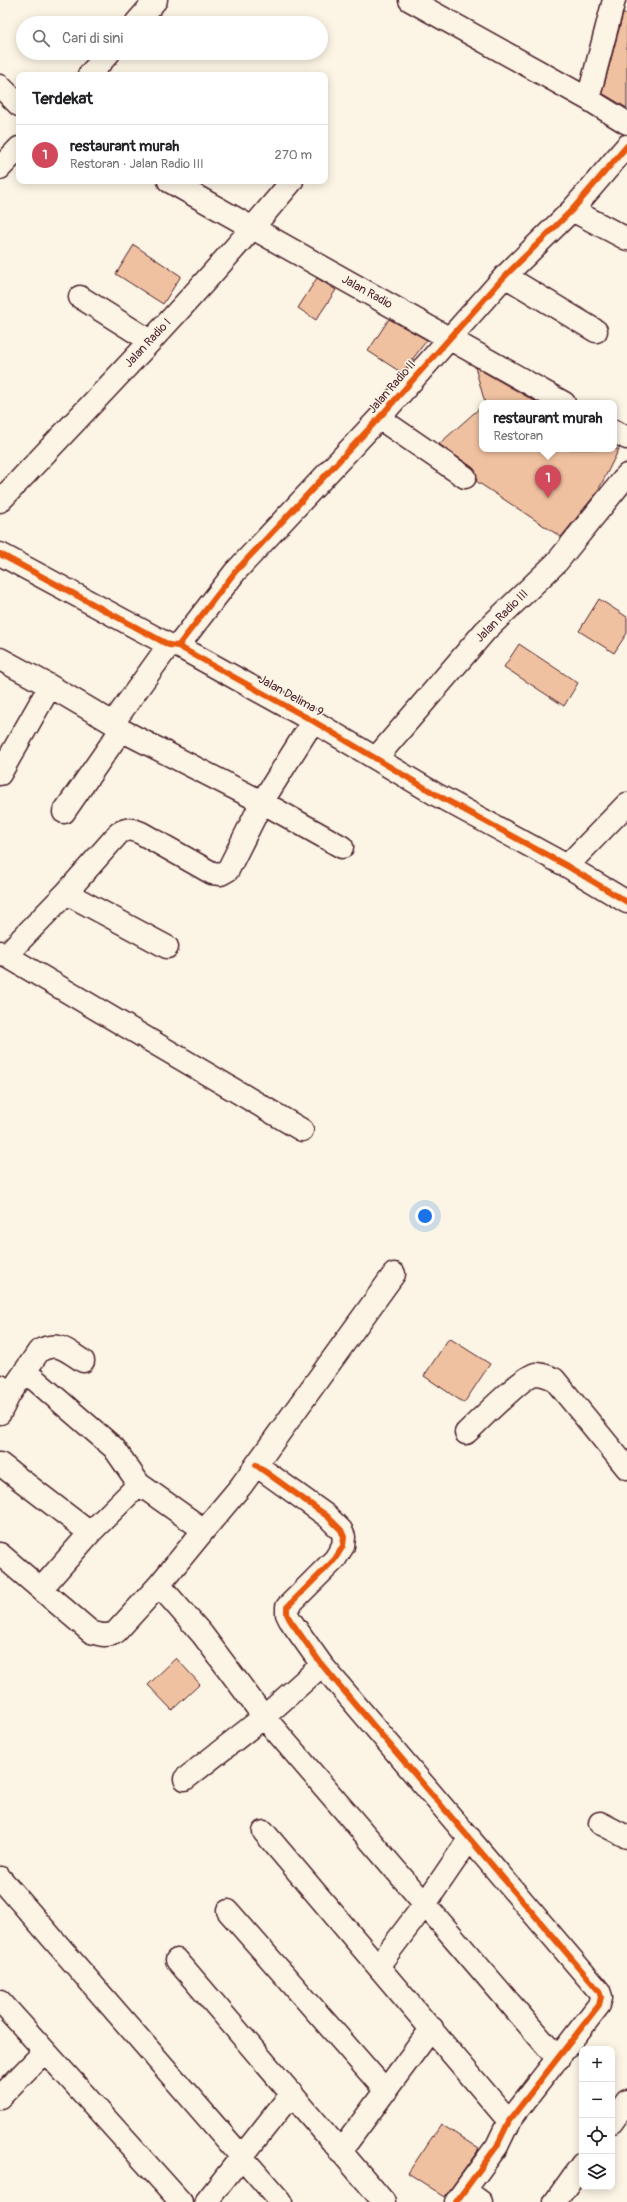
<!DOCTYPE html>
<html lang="id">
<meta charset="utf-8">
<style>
:root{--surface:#fff;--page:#f2f2f2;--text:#202124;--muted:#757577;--line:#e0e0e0;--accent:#d1495b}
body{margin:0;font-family:Pangolin,sans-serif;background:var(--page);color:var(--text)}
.controls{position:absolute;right:12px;bottom:12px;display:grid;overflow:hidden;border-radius:8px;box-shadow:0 2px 10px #0003}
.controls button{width:36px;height:36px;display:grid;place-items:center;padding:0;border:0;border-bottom:1px solid var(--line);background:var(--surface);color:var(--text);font:20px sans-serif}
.you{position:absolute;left:425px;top:1216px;width:14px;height:14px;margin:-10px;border:3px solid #fff;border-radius:50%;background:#1a73e8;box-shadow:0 0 0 6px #1a73e833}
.badge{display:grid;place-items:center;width:26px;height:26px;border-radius:50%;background:var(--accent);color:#fff;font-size:13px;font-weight:700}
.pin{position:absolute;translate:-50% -33px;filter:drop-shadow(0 1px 2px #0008)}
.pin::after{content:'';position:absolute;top:21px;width:14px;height:12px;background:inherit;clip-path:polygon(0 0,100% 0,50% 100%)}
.popup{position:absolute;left:479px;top:400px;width:138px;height:52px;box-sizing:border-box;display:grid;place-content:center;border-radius:8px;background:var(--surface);filter:drop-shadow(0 1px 3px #0005);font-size:13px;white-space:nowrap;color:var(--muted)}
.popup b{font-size:15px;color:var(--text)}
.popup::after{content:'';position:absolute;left:50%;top:100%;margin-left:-8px;border:8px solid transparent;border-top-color:var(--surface)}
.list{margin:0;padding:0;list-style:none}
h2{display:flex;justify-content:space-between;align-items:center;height:52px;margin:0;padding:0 16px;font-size:17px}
h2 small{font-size:13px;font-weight:400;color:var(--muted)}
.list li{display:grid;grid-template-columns:26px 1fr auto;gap:12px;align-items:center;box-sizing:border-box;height:60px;padding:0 16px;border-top:1px solid var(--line)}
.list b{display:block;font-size:15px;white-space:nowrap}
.list p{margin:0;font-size:13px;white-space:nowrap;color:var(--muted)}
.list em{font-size:13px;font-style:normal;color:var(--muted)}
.icon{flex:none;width:22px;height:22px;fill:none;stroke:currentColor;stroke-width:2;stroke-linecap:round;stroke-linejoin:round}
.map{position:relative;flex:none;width:627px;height:2202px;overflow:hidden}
.search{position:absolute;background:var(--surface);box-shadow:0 2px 10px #0003;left:16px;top:16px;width:312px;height:44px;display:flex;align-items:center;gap:10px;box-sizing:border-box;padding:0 14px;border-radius:22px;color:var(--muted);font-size:15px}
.panel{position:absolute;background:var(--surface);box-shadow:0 2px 10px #0003;left:16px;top:72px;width:312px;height:112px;border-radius:8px}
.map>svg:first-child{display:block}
.building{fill:#f0c1a0;stroke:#4a1f2b}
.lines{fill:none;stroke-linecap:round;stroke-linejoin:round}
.minor-casing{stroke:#4a1f2b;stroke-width:25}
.minor{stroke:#fcf5e5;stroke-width:22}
.cycleway-casing{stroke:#fcf5e5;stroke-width:8}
.cycleway{stroke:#e8590c;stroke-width:6}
.labels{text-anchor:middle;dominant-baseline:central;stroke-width:3;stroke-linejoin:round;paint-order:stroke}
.street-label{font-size:12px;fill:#4a1f2b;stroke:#fcf5e5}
</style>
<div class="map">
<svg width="627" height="2202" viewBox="0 0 627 2202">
<rect width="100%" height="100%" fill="#fcf5e5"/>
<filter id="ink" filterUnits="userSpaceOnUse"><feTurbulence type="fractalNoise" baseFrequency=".025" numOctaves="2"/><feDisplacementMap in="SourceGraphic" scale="8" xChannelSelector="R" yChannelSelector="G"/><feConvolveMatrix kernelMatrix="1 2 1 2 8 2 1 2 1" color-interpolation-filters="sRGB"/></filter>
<g filter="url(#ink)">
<!-- building -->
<path class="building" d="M623,14H627V108L602,93Z
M134,245L181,276L163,304L116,274Z
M317,278L336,290L316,320L298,308Z
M389,319L427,340L402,373L368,351Z
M475,367L538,403H485Z
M482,406V449H619L598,491L561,537L476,481V472L472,467L439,444Z
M599,599L627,617V633L614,653L579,631Z
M519,644L578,683L564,706L504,667Z
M449,1338L490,1364L464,1403L424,1376Z
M176,1658L200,1684L172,1710L148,1685Z
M441,2124L479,2149L445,2197L408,2173Z"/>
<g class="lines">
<!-- minor casing -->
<g class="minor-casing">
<path id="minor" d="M410,0L588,99L627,123
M136,23L156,0
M89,75L109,53
M0,86L19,105
M588,99L614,0
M0,168L19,148
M169,181L564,403
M572,210L627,239
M505,276L596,331
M80,297L150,341
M379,418L465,477
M614,431L627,438
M0,501C99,396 200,292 292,181
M0,554L169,645L178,646L313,721L437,795L567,866L627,902
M178,646L235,572L379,418L505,276L572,210L627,146
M0,659L50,686L113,723L121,730L262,802L342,847
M113,723L169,645
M377,757L485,631L557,562L627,475
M0,774L50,686
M64,812L121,730
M567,866L627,804
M66,893L167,947
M0,952L302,1130
M5,956L66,893L119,833C128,828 132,829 141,833L212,873L221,874L228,870L262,802L313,721
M25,1371L114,1448L139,1484
M0,1386L9,1395L0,1413
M9,1395L39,1351C58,1340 67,1351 83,1361
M466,1433C478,1422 524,1375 536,1374C543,1374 549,1377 554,1379L627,1468
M0,1464L90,1533
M256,1465L327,1516L341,1530L344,1537L343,1546L335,1559L287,1607V1614L290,1620L322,1665L599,1991L601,1997L599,2005L509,2121L497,2146L456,2202
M204,1530L241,1486L394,1274
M0,1554L91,1632C101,1635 107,1637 116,1632L159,1585
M41,1589L90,1533L139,1484L204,1530L159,1585L202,1634L264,1717L558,2059
M185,1779L264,1717L322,1665
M600,1823L627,1837
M264,1832L509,2121
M0,1878L281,2202
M228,1911L386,2091
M177,1960L384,2202
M378,1966L425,1904L470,1838
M0,2001L181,2202
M0,2097L45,2051
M612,2122L627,2101
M340,2152L432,2028
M465,2190L481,2202
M206,2202L292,2093
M555,2202L582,2164"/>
</g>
<!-- minor -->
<use href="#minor" class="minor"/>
<!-- cycleway casing -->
<g class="cycleway-casing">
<path id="cycleway" d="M0,554L169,645L178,646L313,721L437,795L567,866L627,902
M178,646L235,572L379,418L505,276L572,210L627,146
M256,1465L327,1516L341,1530L344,1537L343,1546L335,1559L287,1607V1614L290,1620L322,1665L599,1991L601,1997L599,2005L509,2121L497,2146L456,2202"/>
</g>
<!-- cycleway -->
<use href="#cycleway" class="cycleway"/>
</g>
</g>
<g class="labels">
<!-- street labels -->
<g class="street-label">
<text transform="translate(367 292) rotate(29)">Jalan Radio</text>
<text transform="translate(148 343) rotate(-47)">Jalan Radio I</text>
<text transform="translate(392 387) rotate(-49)">Jalan Radio II</text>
<text transform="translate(502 616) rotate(-45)">Jalan Radio III</text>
<text transform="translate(291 696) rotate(29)">Jalan Delima 9</text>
</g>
</g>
</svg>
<div class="controls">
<button>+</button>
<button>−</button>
<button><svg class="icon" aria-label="locate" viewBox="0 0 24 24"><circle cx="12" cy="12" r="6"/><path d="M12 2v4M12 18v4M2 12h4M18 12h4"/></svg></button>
<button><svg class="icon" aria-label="layers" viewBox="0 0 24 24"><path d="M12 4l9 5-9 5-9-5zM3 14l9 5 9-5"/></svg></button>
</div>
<div class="you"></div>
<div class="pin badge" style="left:548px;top:498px">1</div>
<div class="popup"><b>restaurant murah</b>Restoran</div>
<div class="search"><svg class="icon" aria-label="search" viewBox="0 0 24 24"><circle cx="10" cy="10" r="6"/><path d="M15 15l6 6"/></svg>Cari di sini</div>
<section class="panel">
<h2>Terdekat<small></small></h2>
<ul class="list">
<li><span class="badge">1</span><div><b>restaurant murah</b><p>Restoran · Jalan Radio III</p></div><em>270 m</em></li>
</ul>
</section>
</div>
